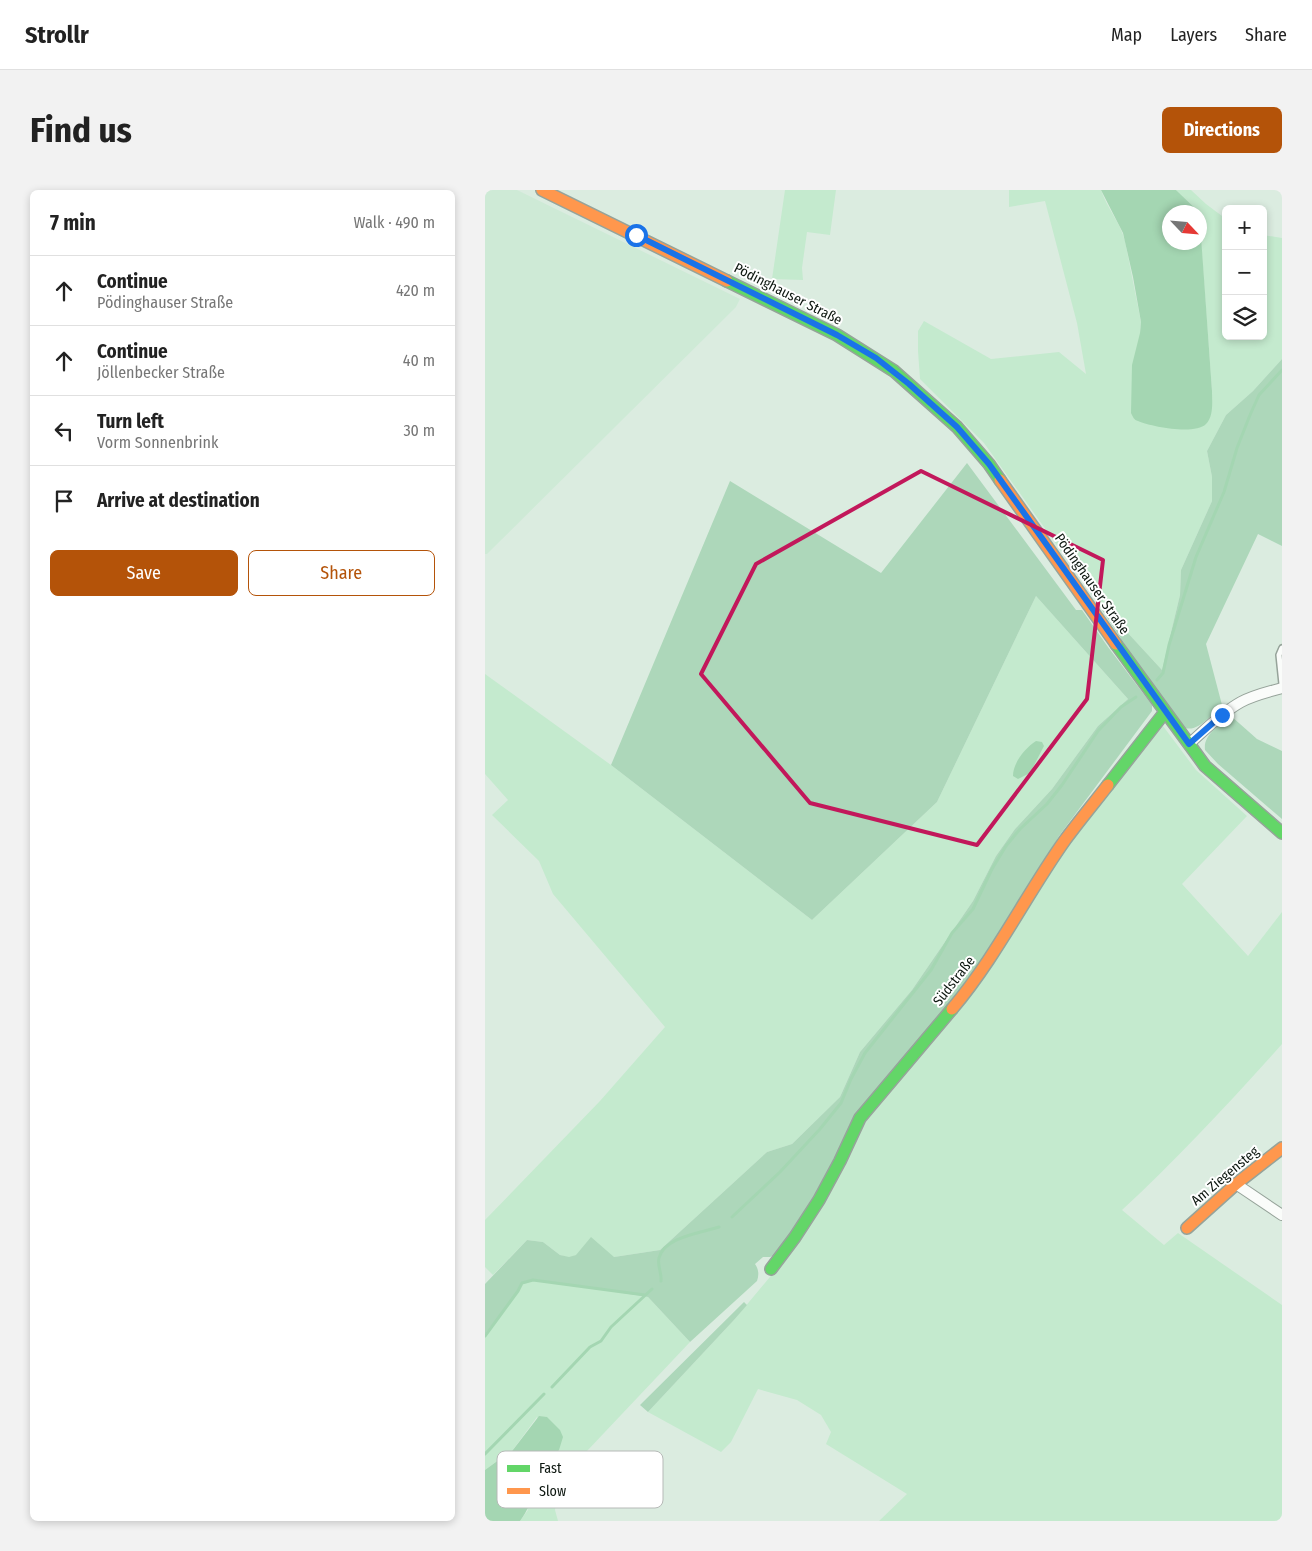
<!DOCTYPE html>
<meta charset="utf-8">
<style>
:root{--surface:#fff;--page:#f2f2f2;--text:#222;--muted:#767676;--line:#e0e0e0;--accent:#b45309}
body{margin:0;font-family:"Fira Sans Condensed",sans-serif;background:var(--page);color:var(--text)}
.controls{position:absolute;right:15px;top:15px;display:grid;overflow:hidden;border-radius:8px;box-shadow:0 2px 8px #0003}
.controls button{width:45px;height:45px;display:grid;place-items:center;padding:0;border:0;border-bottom:1px solid var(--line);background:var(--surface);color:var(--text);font:25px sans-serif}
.compass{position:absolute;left:677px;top:15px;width:45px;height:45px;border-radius:50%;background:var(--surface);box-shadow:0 2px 8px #0003;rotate:116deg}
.stop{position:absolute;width:15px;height:15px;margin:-11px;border:4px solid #1a73e8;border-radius:50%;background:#fff}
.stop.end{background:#1a73e8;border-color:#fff;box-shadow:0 1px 5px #0008}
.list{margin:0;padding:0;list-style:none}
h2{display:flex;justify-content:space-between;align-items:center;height:65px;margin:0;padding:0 20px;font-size:21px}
h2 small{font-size:16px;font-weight:400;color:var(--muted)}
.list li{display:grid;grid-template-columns:32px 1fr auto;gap:15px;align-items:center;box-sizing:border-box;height:70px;padding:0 20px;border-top:1px solid var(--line)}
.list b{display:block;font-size:19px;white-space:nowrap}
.list p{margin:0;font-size:16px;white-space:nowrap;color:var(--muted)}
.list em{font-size:16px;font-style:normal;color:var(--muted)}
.actions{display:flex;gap:10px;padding:15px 20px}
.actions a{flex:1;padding:11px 0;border:1px solid var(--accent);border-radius:8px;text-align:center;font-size:18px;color:var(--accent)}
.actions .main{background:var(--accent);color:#fff}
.icon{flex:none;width:28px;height:28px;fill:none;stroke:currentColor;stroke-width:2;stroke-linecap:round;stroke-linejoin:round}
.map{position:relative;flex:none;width:797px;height:1331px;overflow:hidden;border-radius:8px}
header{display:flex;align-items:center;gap:30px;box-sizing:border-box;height:70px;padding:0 25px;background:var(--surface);border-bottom:1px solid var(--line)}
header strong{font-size:24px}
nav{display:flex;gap:28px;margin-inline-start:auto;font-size:18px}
.intro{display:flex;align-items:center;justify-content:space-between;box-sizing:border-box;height:120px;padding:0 30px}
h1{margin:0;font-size:35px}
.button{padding:12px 22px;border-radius:8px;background:var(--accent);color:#fff;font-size:18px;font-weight:700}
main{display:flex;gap:30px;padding:0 30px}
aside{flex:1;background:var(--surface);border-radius:8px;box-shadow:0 2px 8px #0003}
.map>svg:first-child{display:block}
.built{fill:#ceead6}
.green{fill:#c4eace;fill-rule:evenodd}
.forest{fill:#add7ba}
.water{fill:#a4d6b2}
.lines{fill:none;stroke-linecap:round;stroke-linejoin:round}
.stream{stroke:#a4d6b2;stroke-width:3}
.lane-casing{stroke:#96a39a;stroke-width:8}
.street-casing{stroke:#96a39a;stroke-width:12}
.fast-casing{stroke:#96a39a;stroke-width:14}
.slow-casing{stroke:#96a39a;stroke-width:14}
.lane{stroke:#fafcfa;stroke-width:5}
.street{stroke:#fafcfa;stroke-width:10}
.fast{stroke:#63d668;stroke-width:11}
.slow{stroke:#ff974d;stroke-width:11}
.route{stroke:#1a73e8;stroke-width:6}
.marked{fill:none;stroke:#c2185b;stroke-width:4;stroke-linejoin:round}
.labels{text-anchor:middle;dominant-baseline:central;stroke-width:4;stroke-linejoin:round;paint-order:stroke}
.street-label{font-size:14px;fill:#0c160f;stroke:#fff}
.key{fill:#fff;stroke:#b6b9b7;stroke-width:1}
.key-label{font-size:14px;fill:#0c160f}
</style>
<header>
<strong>Strollr</strong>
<nav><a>Map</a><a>Layers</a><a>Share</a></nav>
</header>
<div class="intro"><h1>Find us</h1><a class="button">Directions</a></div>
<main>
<aside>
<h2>7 min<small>Walk · 490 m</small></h2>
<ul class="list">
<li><svg class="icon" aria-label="ahead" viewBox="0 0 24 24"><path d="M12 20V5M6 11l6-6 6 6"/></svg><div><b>Continue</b><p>Pödinghauser Straße</p></div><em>420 m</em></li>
<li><svg class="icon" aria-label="ahead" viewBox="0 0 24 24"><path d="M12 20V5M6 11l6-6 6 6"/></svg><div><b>Continue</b><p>Jöllenbecker Straße</p></div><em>40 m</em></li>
<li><svg class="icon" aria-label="left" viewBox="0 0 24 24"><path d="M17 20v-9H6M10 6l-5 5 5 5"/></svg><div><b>Turn left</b><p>Vorm Sonnenbrink</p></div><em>30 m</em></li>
<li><svg class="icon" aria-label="arrive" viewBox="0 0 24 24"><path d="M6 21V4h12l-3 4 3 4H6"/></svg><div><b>Arrive at destination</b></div></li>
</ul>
<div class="actions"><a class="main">Save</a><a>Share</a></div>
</aside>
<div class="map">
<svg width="797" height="1331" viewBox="0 0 797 1331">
<rect width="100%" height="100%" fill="#dbece0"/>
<!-- built -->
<path class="built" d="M0,0H32L255,109L251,117L2,364H0Z"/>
<!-- green -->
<path class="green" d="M300,0H351L345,45L322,42L317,78L318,90L287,89Z
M524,0H616C622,18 635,32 640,51L656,132L655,143L727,201L714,22L691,0H706L721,14L741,29V146H778V45L797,48V169L768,201L741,225L722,261L727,287V311L696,380L695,405L677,480L606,403L499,253L435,189L433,161V141L439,131L506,169L574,162L601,184L592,133L560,11L524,17Z
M551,406L643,509L613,536L567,599L530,639L511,666L488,711L427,800L375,862L355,907L307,954L282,962L175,1060L129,1067L91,1065L84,1068L75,1065L58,1052L42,1050L8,1085L0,1077V1030L115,911L180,837L68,704L54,671L7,625L23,610L0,584V484L126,575L327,730L452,612Z
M678,536L711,580L762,626L697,694L763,766L797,722V854C747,910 692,969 637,1020L679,1055L693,1043L797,1115V1331H394L422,1304L341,1254L346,1242L336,1225L312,1210L273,1199L246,1252L236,1262L163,1222L249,1130L310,1057L379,934L582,651Z
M48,1089L163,1107L205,1152L102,1261L79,1287L73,1302L70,1320L73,1331H35L43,1320L12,1271L0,1280V1144L33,1101L37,1093ZM52,1227L74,1260L56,1293L47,1291L24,1265Z"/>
<!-- forest -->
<path class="forest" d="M797,169V356L773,344L721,454L737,515C727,524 714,542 700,538L665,493L606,403L677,480L695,405L696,380L727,311V287L722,261L741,225L768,201Z
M482,273L591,420H597L623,457L667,515V521L574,646L500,770L372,924L330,1008L292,1064L285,1067H278L270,1074C274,1080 274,1085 272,1091L205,1152L163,1107L48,1089L37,1093L33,1101L0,1144V1094L42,1050L58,1052L75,1065L84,1067L91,1065L106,1047L129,1067L175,1060L282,962L307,954L355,907L375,862L427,800L488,711L511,666L530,639L567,599L613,536L643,509L551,406L452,612L327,730L126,575L245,291L396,383Z
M746,526L772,549L797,561V629L733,574L720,560C718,544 735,535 746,526Z
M259,1112L262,1115L249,1130L163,1222L155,1215Z"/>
<!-- water -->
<path class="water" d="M616,0H691L714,22H684V52H714L715,32L727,201C727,211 729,226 721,234C710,245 667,237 653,231C649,230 648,227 646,223L647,175L655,143L656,132L648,87L638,43Z
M551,551L557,552L559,556L545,583L533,589L528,586C528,573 540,558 551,551Z
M54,1226L62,1227L75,1240L78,1247L74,1260L56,1293L47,1291L24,1265Z
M15,1269H22L26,1272C44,1296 55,1303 35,1331H0V1280Z"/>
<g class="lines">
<!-- stream -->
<path class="stream" d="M672,490L678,483L684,455L711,367L739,302L752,258L765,225L774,205L797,180
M247,1027L295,982L335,939L356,913L366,889L380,863L446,780L467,743L488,719L507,679L521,656L535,639L562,614L577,595L613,541L636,517L651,507
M176,1091C177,1083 172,1076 174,1068C179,1047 216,1043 234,1037
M0,1146L33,1101L37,1093L48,1090L160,1105
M67,1197L105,1157L116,1151L126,1137L167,1099
M0,1264L59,1204"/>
<!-- lane casing -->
<g class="lane-casing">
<path id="lane" d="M797,458L794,465L797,494"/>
</g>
<!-- street casing -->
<g class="street-casing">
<path id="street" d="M704,554C720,540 736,523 756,512C769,505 783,502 797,498
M751,994L797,1025"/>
</g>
<!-- fast casing -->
<g class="fast-casing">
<path id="fast" d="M242,91L352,145L409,181L472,237L504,274L515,290
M631,454L720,576L797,643
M623,595L680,522
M286,1079L310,1047L334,1010L355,971L375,928L467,819"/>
</g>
<!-- slow casing -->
<g class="slow-casing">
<path id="slow" d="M57,0L242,91
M515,290L631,454
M467,819C511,767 541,705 580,650C594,631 609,613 623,595
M702,1038L751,994L797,958"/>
</g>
<!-- lane -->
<use href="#lane" class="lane"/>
<!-- street -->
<use href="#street" class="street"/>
<!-- fast -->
<use href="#fast" class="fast"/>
<!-- slow -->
<use href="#slow" class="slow"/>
</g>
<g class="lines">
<!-- route -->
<path class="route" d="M151,45L352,145L391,168L424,194L472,237L504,274L704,554L737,525"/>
</g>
<!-- marked area -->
<path class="marked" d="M436,281L618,370L602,509L492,655L325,613L216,484L271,374Z"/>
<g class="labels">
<!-- street labels -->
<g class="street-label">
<text transform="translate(303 104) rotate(27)">Pödinghauser Straße</text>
<text transform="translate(607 394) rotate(55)">Pödinghauser Straße</text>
<text transform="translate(469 791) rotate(-52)">Südstraße</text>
<text transform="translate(740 986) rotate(-40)">Am Ziegensteg</text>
</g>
</g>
<!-- legend -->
<rect x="12" y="1261" width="166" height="57" rx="8" class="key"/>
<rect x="22" y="1275" width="23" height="7" fill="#63d668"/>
<rect x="22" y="1298" width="23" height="6" fill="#ff974d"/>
<g class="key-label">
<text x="54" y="1283">Fast</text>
<text x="54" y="1306">Slow</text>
</g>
</svg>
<div class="controls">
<button>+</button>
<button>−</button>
<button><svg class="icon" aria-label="layers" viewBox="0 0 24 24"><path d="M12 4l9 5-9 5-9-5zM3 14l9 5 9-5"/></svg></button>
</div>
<svg class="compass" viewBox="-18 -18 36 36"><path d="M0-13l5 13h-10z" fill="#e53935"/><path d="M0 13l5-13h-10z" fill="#767676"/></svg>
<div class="stop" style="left:151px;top:45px"></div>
<div class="stop end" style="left:737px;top:525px"></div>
</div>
</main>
